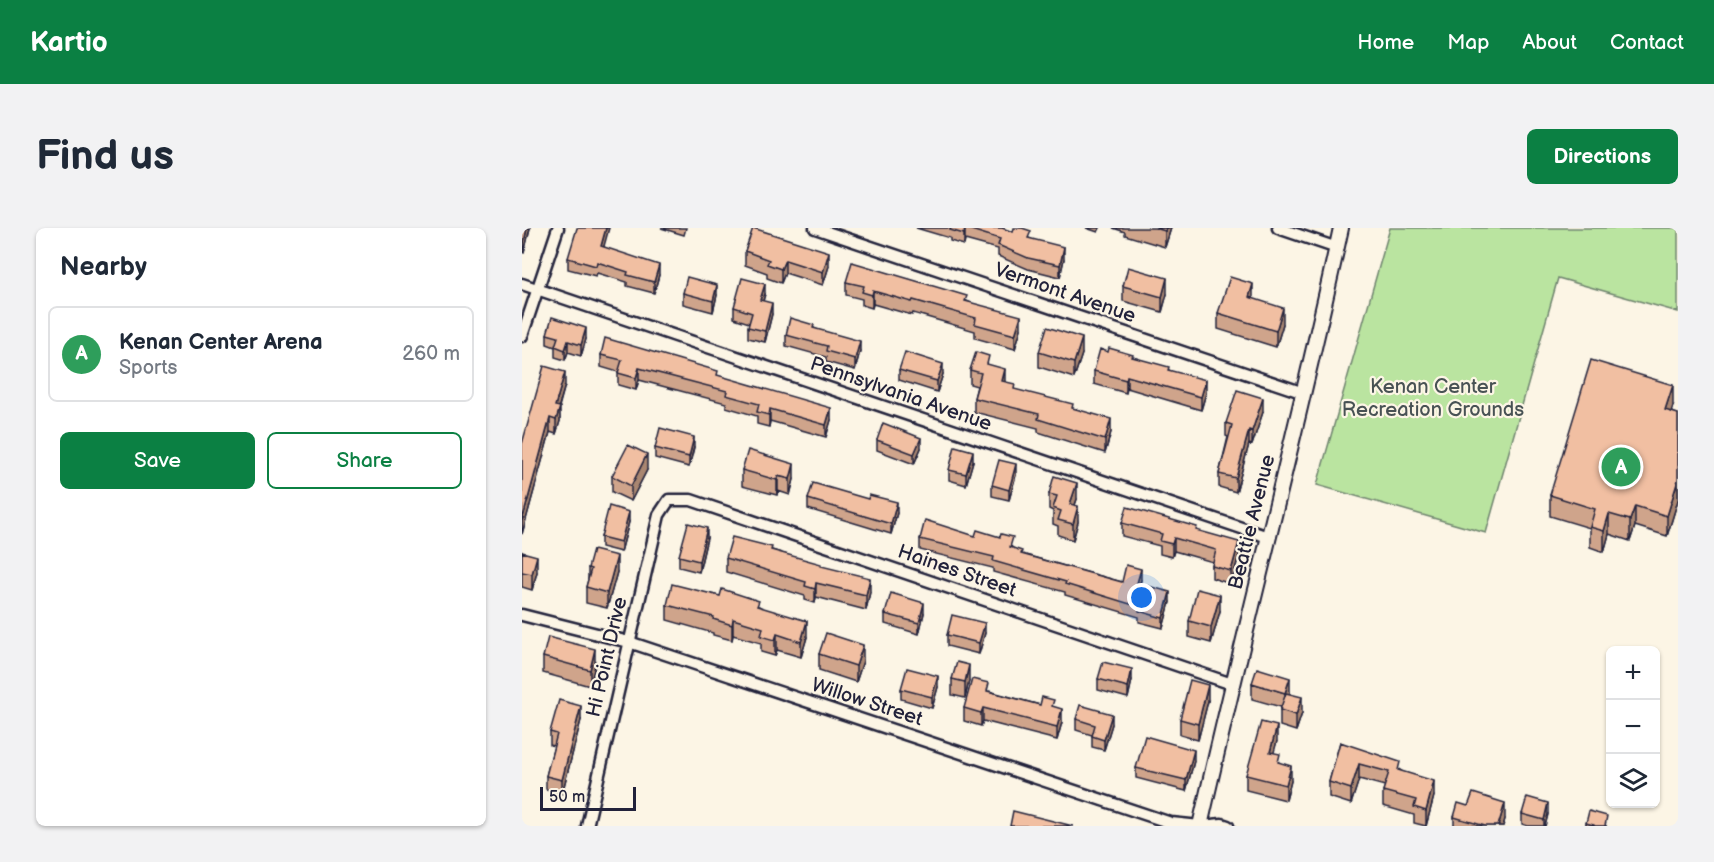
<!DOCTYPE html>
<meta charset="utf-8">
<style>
:root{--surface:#fff;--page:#f2f2f3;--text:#1f2937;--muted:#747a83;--line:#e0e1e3;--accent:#0b8043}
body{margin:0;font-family:"Balsamiq Sans",sans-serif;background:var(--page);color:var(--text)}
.controls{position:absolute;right:18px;bottom:18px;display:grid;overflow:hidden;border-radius:9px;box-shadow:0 2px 4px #0004}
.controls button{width:54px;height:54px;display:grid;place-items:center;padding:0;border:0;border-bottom:2px solid var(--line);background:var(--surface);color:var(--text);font:30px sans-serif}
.scale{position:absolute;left:18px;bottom:15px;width:96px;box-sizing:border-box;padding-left:6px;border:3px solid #22223b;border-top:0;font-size:16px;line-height:21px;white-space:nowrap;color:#22223b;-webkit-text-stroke:4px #fcf5e5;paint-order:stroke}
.you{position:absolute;left:620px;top:370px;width:21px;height:21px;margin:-15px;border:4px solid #fff;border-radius:50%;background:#1a73e8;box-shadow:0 0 0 9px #1a73e833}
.badge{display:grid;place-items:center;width:39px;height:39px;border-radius:50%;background:var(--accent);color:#fff;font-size:20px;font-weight:700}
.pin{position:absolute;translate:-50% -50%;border:3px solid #fff;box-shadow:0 2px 6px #0006}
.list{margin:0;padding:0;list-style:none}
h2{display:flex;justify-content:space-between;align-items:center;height:78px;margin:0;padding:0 24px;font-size:26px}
h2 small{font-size:20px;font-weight:400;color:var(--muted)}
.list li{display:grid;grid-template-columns:39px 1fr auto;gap:18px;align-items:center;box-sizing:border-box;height:96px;margin:0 12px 12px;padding:0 12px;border:2px solid var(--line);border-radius:9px}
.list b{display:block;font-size:22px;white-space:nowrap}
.list p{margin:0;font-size:20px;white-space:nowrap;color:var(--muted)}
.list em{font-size:20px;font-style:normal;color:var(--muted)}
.actions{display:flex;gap:12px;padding:18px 24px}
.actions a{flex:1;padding:14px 0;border:2px solid var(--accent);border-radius:9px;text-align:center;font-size:21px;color:var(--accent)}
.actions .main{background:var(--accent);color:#fff}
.icon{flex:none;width:33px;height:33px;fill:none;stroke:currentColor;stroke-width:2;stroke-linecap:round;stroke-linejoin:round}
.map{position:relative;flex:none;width:1156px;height:598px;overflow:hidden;border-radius:9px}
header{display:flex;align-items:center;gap:36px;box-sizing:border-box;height:84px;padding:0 30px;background:var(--accent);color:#fff}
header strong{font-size:28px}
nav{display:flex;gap:33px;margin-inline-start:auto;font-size:21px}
.intro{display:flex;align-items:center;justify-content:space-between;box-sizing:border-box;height:144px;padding:0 36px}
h1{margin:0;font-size:42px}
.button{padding:15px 27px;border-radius:9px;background:var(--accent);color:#fff;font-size:21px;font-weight:700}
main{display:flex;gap:36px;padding:0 36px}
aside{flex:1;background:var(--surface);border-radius:9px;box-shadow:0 2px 4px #0004}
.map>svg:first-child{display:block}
.green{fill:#bae4a0;stroke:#6e836e;stroke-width:1.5}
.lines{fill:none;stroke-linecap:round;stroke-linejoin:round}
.minor-casing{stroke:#22223b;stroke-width:15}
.tertiary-casing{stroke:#22223b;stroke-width:18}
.minor{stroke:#fcf5e5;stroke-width:10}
.tertiary{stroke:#fcf5e5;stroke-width:14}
.wall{fill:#cfa48b;stroke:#22223b;stroke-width:1.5}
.shaded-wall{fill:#a98671;stroke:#22223b;stroke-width:1.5}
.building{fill:#f1bfa2;stroke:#22223b;stroke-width:1.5}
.labels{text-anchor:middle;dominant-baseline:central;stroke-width:4.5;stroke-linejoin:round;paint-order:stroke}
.street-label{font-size:20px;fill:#22223b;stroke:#fcf5e5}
.park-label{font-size:20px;fill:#485254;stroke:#fcf5e5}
</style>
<header>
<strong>Kartio</strong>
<nav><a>Home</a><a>Map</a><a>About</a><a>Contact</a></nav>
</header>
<div class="intro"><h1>Find us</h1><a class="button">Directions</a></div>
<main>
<aside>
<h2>Nearby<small></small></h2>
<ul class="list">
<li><span class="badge" style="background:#2e9e5b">A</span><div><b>Kenan Center Arena</b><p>Sports</p></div><em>260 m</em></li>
</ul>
<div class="actions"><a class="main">Save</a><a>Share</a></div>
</aside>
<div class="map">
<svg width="1156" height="598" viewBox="0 0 1156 598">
<rect width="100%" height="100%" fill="#fcf5e5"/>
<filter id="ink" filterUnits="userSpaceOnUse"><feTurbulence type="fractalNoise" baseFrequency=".0167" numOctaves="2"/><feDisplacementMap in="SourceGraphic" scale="12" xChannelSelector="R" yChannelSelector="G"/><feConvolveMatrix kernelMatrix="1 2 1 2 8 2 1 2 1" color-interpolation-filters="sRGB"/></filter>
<g filter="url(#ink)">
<!-- green -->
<path class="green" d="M868,0H1156V84L1036,50L964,305L795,257Z"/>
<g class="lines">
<!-- minor casing -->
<g class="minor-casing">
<path id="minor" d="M293,0L782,165
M756,0L815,20
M0,56L746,309
M0,108L36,0
M0,387L107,414L649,595L678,598
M65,598L137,287L147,272H169L710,456
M679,598L700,596L706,598"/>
</g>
<!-- tertiary casing -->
<g class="tertiary-casing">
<path id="tertiary" d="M678,598C723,398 776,200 819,0"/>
</g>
<!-- minor -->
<use href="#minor" class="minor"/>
<!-- tertiary -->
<use href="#tertiary" class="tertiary"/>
</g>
<!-- wall -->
<path class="wall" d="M0,0H8L2,25L0,24Z
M139,0H164L162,7Z
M394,0H480L509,11L542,31L538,49L506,41L476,28V21L443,12L442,17L428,13V10Z
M564,0H578L576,4Z
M591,0H649L643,19L603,7V4Z
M82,19L137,47L132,65L105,58V54L75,45L74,48L46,41V30Z
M223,23L307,38L301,57L263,45L259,55L245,50V45L223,37Z
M324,54L445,73L499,101L493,121L453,110V103L391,85L390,87L351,76L350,80L340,77V71L324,67Z
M601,58L645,66L640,84L601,73Z
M161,65L195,67L191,84L161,76Z
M243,66L241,73L250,86L243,114L226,110V99L227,95L212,90V79Z
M731,71L761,96L754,119L696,101V85Z
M292,100L338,123L333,142L304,134V129L264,118V107Z
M25,106L64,111L59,128L46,124L43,132L33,129V119L25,116Z
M517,124L560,126L552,150L517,139Z
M79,127L196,148L309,192L304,209L248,193L247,199L235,196V188L204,179V175L117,152L114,162L96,157V144L79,139Z
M611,129L647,142L684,165L679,182L605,160L604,165L572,156V143Z
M467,137L483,154L493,162L551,180L589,204L583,225L516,204V200L452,184V170L455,158L448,156V142Z
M377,142L421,146L415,164L377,152Z
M43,157L37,179L38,193L34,206L28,204L0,306V216Z
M1151,178L1149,184L1156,186V272L1145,308L1113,298L1108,313L1087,306L1082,324L1068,319V300L1028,288V267Z
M741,184L730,217L727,216L714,264L697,259V246L706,209L704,208V195Z
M355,212L399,220L392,236L355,222Z
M172,219L167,239L133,230V220Z
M451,233L444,257L427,252V242Z
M125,242L109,273L90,264V248Z
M220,242L272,251L268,267L256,263L255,267L220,258Z
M494,247L487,272L470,268V257Z
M527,266L555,271L553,277L556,294L551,312L536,307V298L531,296V283L527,281Z
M286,271L375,285L369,306L286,281Z
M107,294L99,324L79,319V309Z
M600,295L675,302L717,327L709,356L690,350V338L691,334L652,323L650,329L638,326V318L600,308Z
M453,308L478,309L491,320L500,326L600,354L619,352L618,356L648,374L641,400L617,394V389L543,367V364L471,344V340L398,322V311Z
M185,310L177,344L157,339V328Z
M250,322L299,338L348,364L344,382L294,369L293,375L283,372V368L204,344V330Z
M0,324L15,344L10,362L0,359Z
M66,340L95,344L85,380L64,375V359L66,352Z
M145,377L237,378L285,409L279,429L255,422L253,428L239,424V415L211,407L210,412L191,407V405L145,392Z
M698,383L689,415L667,409V393Z
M402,385L397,406L363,396V386Z
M463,405L457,426L425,418V407Z
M297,426L341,433L334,454L297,442Z
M21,429L73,437L68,458L21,445Z
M430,451L447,453L443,470L430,467Z
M576,451L610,452L606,470L576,462Z
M730,455L767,466L780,485L774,503L758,498V482L759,479L730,471Z
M416,459L410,480L379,471V461Z
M467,463L518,477L532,479L540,494L535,512L461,493L459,498L442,493V480Z
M686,473L676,512L658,507V491Z
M554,491L590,496L582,522L570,519V507L554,502Z
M59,492L40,566L24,561V548L32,518L28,517V504Z
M755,513L751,525L769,553L764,572L724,562V547Z
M818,514L878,542L912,568L904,598L892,595V587L861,578V563L863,558L837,551L829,576L807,569V554Z
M672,533L664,563L614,550V540Z
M1000,586H1026L1023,598H1006L1000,596Z
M932,589L983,591L981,598H932Z
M1064,595L1085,598H1064Z"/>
<!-- shaded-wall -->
<path class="shaded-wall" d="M5,0H8L2,25V14Z
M84,0H87L79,29V18Z
M443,0V12L442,17V6Z
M644,0H649L643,19V3Z
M542,19V31L538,49V37Z
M307,24V38L301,57V44Z
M263,32V45L259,55V41Z
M137,37V47L132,65V54Z
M645,50V66L640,84V69Z
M243,56V66L238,83V72Z
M731,56V72L727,69Z
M195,57V67L191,84V73Z
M351,63V76L350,80V67Z
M250,75V86L243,114V103Z
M761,80V96L754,119V103Z
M499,88V101L493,121V107Z
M64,100V111L59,128V117Z
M560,110V126L552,150V135Z
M46,113V124L43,132V122Z
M338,113V123L333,142V131Z
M421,136V146L415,164V153Z
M117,140V152L114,162V150Z
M483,141V155L480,153Z
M43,144V157L33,191V178Z
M605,148V160L604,165V152Z
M684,152V165L679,182V169Z
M1151,157V178L1143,202V182Z
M741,170V184L730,217V203Z
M38,179V193L34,206V192Z
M309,180V192L304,209V197Z
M248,181V193L247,199V187Z
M28,190V204L0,306V293Z
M589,191V204L583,225V212Z
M727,202V216L714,264V250Z
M172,209V219L167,239V229Z
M399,210V220L392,236V226Z
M451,223V233L444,257V246Z
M125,226V242L109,273V258Z
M272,236V251L268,267V251Z
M494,236V247L487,272V262Z
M256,248V263L255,267V252Z
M1156,252V272L1145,308V288Z
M555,255V271L548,291V276Z
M375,274V285L369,306V296Z
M556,278V294L551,312V296Z
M1113,278V298L1108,313V292Z
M107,284V294L99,324V314Z
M1087,286V306L1082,324V303Z
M185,300V310L177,344V333Z
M652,310V323L650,329V316Z
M717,314V327L709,356V343Z
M15,328V344L10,362V346Z
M95,328V344L85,380V365Z
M619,341V352L615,365V355Z
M348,350V364L344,382V367Z
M294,355V369L293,375V361Z
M648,364V374L641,400V390Z
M698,367V383L689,415V399Z
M402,375V385L397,406V395Z
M211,391V407L210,412V397Z
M285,393V409L279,429V414Z
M463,395V405L457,426V415Z
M255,406V422L253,428V412Z
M341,417V433L334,454V438Z
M73,421V437L68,458V442Z
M447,437V453L443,470V454Z
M610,441V452L606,470V459Z
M416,448V459L410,480V469Z
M768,450V465L763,481V465Z
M686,457V473L676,512V496Z
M780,469V485L774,503V487Z
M59,478V492L40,566V552Z
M461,480V493L459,498V485Z
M540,481V494L535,512V499Z
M590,486V496L582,522V512Z
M755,498V513L748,539V524Z
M672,522V533L664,563V552Z
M837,536V551L829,576V561Z
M769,538V553L764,572V557Z
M912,553V568L904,598V583Z
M983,575V591L981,598H976Z
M1026,575V586L1023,598H1022V592Z"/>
<!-- building -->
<path class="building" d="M0,0H5L2,14L0,13Z
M55,0H84L79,18L137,37L132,54L105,47L106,44L75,34L74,38L46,30Z
M231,0L307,24L301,44L263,32L259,41L245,36L247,32L223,23Z
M429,0H480L491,4L492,0H500L509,3L506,10L542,19L538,37L506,30L476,17L478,11L443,0L442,6L428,2Z
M633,0H644L643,3Z
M330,34L445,68L443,73L499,88L493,107L453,96L454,90L391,72L390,74L351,63L350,67L340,64L342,58L324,54Z
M606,39L645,50L640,69L601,58Z
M165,49L195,57L191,73L161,65Z
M708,49L731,56L727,69L761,80L754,103L696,85Z
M220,50L243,56L238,72L250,75L243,103L226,99L230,85L212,79Z
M30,89L64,100L59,117L46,113L43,122L33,118L36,109L25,106Z
M268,90L292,97L291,100L338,113L333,131L304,123L305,118L264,107Z
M525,99L560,110L552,135L517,124Z
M83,110L196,143L195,147L309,180L304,197L248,181L247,187L235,184L237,176L204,167L205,163L117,140L114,150L96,145L100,132L79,127Z
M587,120L611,127L610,129L647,139L646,142L684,152L679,169L605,148L604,152L572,143L578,121L586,124Z
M383,124L421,136L415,153L377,142Z
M454,124L467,128L465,136L483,141L480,153L493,156L492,161L551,176L550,180L589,191L583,212L516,191L517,186L452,170L459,145L448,142Z
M1069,132L1151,157L1143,182L1156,186V252L1145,288L1113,278L1108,292L1087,286L1082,303L1068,299L1073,281L1028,267Z
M22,138L43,144L33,178L38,179L34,192L28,190L0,293V216Z
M715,162L741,170L730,203L727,202L714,250L697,246L710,197L704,195Z
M361,195L399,210L392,226L355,212Z
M138,200L172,209L167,229L133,220Z
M106,217L125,226L109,258L90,248Z
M433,218L451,223L444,246L427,242Z
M226,222L272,236L268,251L256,248L255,252L220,242Z
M477,232L494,236L487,262L470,257Z
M532,248L555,255L548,276L556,278L551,296L536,292L539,283L531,280L535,268L527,266Z
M291,255L346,271L347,267L375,274L369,296L286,271Z
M87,278L107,284L99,314L79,309Z
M605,279L675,299L674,302L717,314L709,343L690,338L694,322L652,310L650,316L638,313L640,306L600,295Z
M403,292L453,308L455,302L478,309L479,306L491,309L488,319L500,323L499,326L600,354L604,337L619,341L615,355L648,364L641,390L617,383L618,379L543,356L544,354L471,333L472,329L398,311Z
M166,295L185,300L177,333L157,328Z
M210,309L250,319L249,322L299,336V338L348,350L344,367L294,355L293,361L283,358L284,354L204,330Z
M71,322L95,328L85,365L64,359L69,341L66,340Z
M0,324L15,328L10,346L0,344Z
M150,356L198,368L200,361L237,373L235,378L285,393L279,414L255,406L253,412L239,408L241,400L211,391L210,397L191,391L192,389L145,377Z
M675,361L698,367L689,399L667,393Z
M369,365L402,375L397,395L363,386Z
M430,387L463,395L457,415L425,407Z
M304,405L341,417L334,438L297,426Z
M26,409L73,421L68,442L21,429Z
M435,434L447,437L443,454L430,451Z
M581,434L610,441L606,459L576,451Z
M385,440L416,448L410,469L379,461Z
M735,440L768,450L763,465L730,455Z
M450,451L467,455L465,463L518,477L520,469L532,472L530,478L540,481L535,499L461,480L459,485L442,480Z
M668,452L686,457L676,496L658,491Z
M764,465L780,469L774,487L758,482Z
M37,472L59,478L40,552L24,548L35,506L28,504Z
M558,477L590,486L582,512L570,508L573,497L554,491Z
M739,494L755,498L748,524L758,526L756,534L769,538L764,557L724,547Z
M623,508L672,522L664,552L614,540Z
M818,514L878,534L876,542L912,553L904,583L892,579L894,572L861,563L867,544L837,536L829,561L807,554Z
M951,565L983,575L976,598H963L932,589L936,575L946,578Z
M1005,569L1026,575L1022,592L1000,586Z
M491,583L551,598H488Z
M1067,583L1085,588L1083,598H1072V597L1064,595Z"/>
</g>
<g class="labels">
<!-- street labels -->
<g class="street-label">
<text transform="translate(543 65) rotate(19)">Vermont Avenue</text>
<text transform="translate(379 166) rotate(19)">Pennsylvania Avenue</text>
<text transform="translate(730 294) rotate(-76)">Beattie Avenue</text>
<text transform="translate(435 343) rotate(19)">Haines Street</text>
<text transform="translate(85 429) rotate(-77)">Hi Point Drive</text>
<text transform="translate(345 474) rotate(18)">Willow Street</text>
</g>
<!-- park labels -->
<g class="park-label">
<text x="911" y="159">Kenan Center<tspan x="911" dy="23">Recreation Grounds</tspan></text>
</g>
</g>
</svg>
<div class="controls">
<button>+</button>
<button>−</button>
<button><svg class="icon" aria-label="layers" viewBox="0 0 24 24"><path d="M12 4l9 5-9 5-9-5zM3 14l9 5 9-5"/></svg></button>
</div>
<div class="scale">50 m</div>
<div class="you"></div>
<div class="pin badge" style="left:1099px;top:239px;background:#2e9e5b">A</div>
</div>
</main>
